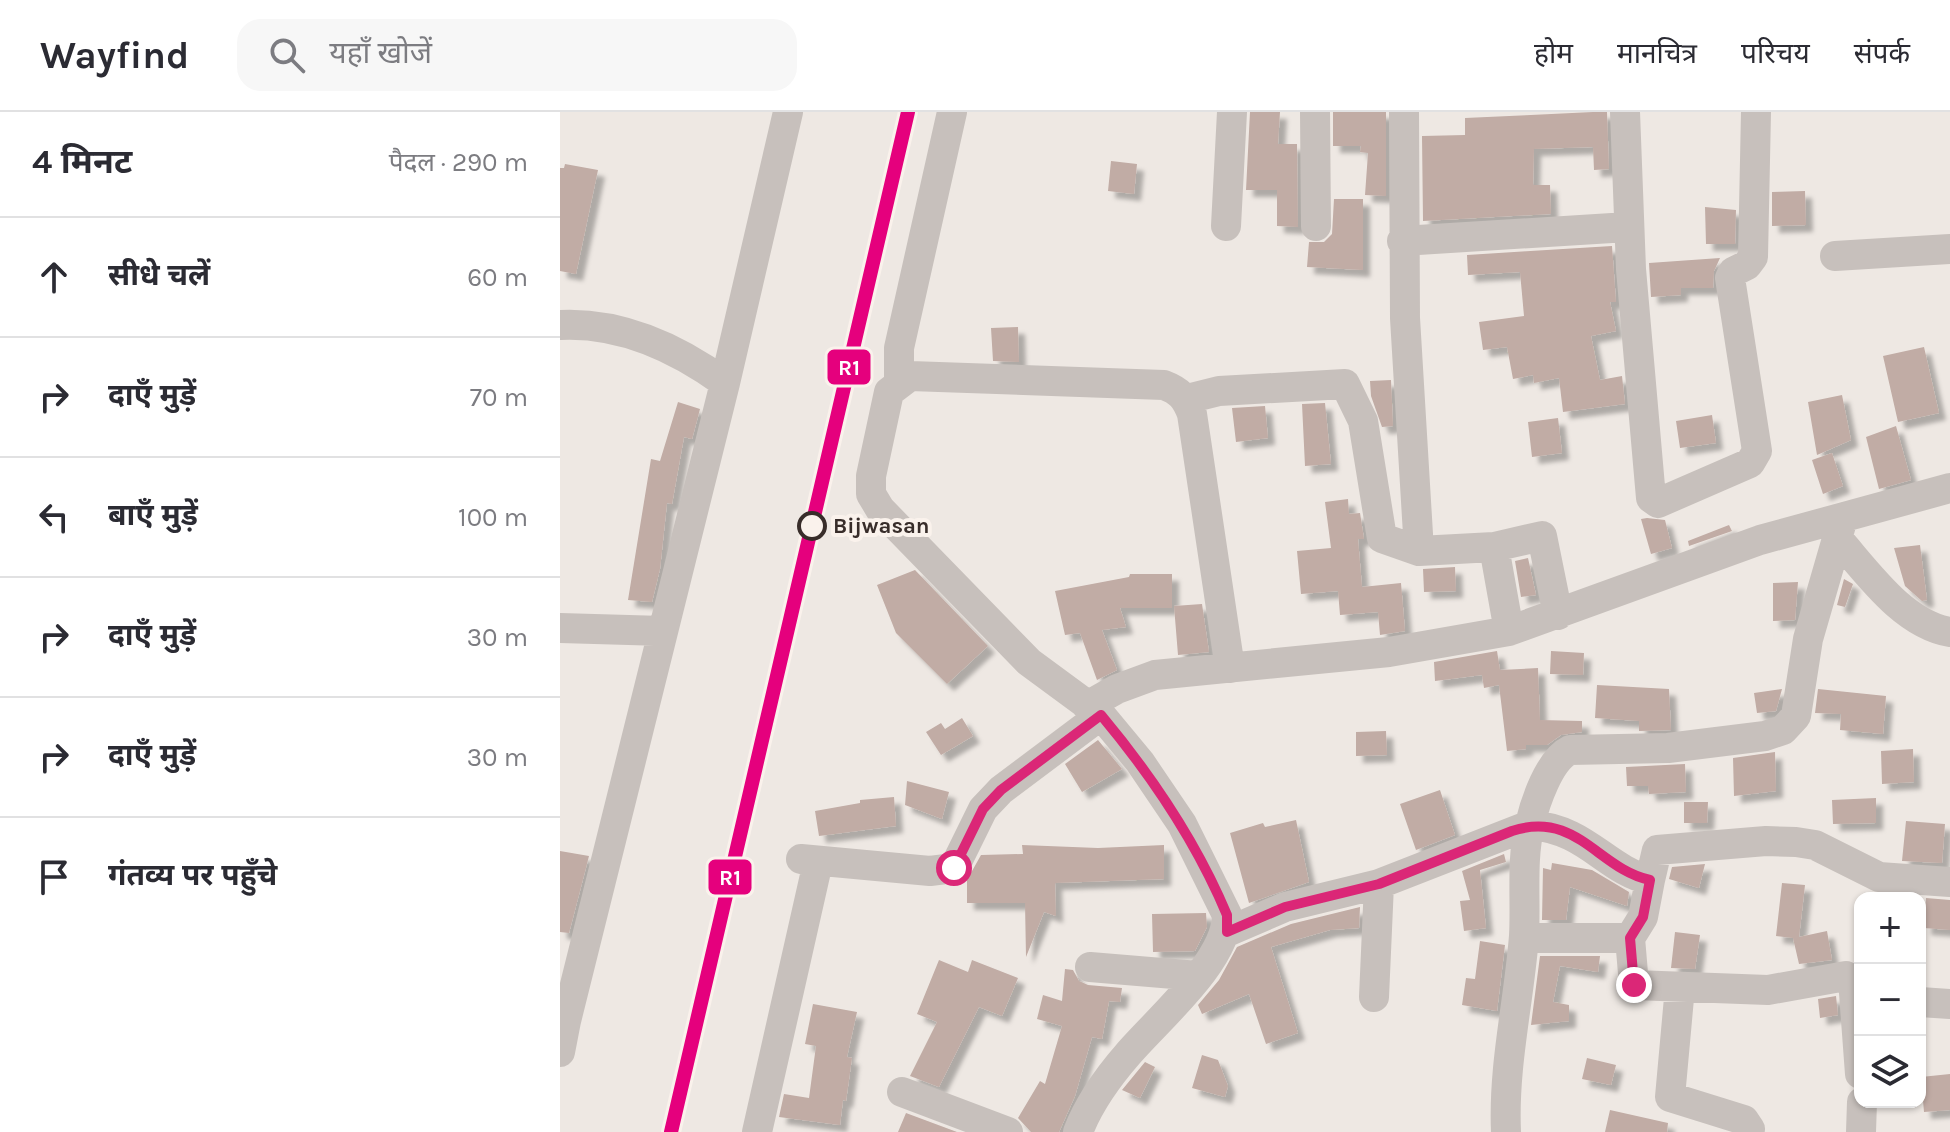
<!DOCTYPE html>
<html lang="hi">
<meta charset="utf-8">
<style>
:root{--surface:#fff;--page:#f7f7f7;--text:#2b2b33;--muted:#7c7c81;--line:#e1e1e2}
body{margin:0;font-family:Karla,"Noto Sans Devanagari",sans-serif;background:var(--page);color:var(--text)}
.controls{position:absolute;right:24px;bottom:24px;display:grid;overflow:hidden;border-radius:16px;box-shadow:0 2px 6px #0004}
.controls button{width:72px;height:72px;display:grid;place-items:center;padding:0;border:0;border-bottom:2px solid var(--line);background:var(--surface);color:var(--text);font:40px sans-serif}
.stop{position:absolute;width:24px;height:24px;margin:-18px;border:6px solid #db2777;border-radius:50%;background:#fff}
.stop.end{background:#db2777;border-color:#fff;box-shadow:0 2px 8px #0008}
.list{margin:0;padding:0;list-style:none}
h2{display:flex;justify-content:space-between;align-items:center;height:104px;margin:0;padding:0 32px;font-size:34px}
h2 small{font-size:26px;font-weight:400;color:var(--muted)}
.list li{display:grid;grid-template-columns:52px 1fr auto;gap:24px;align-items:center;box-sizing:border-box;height:120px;padding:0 32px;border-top:2px solid var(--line)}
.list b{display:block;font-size:30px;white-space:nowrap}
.list em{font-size:26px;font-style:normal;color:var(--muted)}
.icon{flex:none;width:44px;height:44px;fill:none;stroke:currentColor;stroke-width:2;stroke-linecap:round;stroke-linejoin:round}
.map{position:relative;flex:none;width:1390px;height:1020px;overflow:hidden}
header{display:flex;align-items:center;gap:48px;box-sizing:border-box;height:112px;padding:0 40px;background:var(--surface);border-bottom:2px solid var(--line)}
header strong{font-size:38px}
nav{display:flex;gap:44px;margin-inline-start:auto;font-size:28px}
.search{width:560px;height:72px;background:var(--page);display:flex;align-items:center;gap:20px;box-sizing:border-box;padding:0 28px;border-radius:24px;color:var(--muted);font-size:30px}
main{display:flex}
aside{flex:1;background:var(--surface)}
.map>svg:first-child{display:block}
.building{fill:#c1aca5;filter:url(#shadow)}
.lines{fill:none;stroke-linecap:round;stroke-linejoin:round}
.minor{stroke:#c7c0bc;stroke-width:30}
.rail-1-casing{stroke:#faf2ec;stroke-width:20}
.rail-1{stroke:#e5007d;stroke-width:14}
.route{stroke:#db2777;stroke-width:10}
.stop-dot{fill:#faf2ec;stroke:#382d2a;stroke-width:4}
.labels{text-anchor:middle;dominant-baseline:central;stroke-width:8;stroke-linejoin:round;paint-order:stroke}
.stop-label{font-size:22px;font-weight:bold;fill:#382d2a;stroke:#faf2ec;text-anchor:start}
.line-badge{stroke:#faf2ec;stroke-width:3}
.badge-label{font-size:22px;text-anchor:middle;font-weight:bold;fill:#fff}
</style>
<header>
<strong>Wayfind</strong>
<div class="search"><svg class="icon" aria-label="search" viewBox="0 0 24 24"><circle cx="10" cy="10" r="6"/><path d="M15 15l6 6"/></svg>यहाँ खोजें</div>
<nav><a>होम</a><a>मानचित्र</a><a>परिचय</a><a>संपर्क</a></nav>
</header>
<main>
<aside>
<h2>4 मिनट<small>पैदल · 290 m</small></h2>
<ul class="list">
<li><svg class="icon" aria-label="ahead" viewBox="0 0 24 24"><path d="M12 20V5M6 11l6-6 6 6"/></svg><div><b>सीधे चलें</b></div><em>60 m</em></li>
<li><svg class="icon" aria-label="right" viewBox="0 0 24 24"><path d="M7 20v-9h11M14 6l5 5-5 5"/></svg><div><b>दाएँ मुड़ें</b></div><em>70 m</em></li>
<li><svg class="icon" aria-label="left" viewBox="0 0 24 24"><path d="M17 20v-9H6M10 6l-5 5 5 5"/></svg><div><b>बाएँ मुड़ें</b></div><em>100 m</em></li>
<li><svg class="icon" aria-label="right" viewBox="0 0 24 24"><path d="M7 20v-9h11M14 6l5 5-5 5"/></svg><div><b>दाएँ मुड़ें</b></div><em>30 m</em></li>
<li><svg class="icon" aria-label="right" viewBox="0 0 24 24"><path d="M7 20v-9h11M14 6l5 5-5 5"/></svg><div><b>दाएँ मुड़ें</b></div><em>30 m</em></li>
<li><svg class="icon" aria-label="arrive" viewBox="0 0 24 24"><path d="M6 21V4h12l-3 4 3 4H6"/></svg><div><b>गंतव्य पर पहुँचे</b></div></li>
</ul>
</aside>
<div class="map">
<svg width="1390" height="1020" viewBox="0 0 1390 1020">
<defs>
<filter id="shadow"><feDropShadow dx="7" dy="7" stdDeviation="2" flood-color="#0004"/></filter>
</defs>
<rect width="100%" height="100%" fill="#eee8e3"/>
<!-- building -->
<path class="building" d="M690,0H720L718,32H737L738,115L717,114V78H686Z
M773,0H826V84L805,83L808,41L800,40L801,34H773Z
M1033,0H1047L1049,57L1034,58L1033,35L974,37L973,73H990L991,102L863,109L862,24L905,23V6Z
M551,49L577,52L574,82L548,79Z
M5,52L38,58L16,162L0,159V56H4Z
M1245,79L1246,113L1212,114V80Z
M774,87H803V158L747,155L749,130H764L772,122Z
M1145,95L1176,98L1175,132H1146Z
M1052,134L1056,190H1050L1056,219L1031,224L1040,268L1062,264L1065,292L1003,300L999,266L974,271L973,263L953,267L947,235L923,238L919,210L964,204L960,160L908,163L907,143Z
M1160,146L1154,159L1153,176H1121V183L1091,185L1089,151Z
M458,215L459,250L433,249L431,216Z
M1364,235L1379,301L1338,310L1323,244Z
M831,268L833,314L822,315L811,284L810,269Z
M1282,283L1291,328L1257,343L1248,290Z
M118,290L140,297L132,327L124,325L112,392L107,391L100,457L92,490L68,488L91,347L100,349Z
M765,291L771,352L745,354L742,292Z
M705,294L708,326L676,330L672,296Z
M1152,303L1156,331L1120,336L1116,309Z
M998,306L1002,341L972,345L968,310Z
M1336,314L1351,368L1319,377L1306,325Z
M1272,341L1283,374L1263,382L1252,348Z
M788,387L789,402L800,401L804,427H798L802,475L841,471L845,519L820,523L818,500L780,503L778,479L741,482L737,439L771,436L765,390Z
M1087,406L1105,408L1112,436L1091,442L1081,407Z
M1169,413L1172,419L1129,434L1128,429Z
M1360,433L1367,488L1362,489L1345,474L1334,436Z
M968,446L976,483L961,485L955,449Z
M895,455L896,479L864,480L863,457Z
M355,458L428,534L387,572L336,521L317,473Z
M570,462H612V496H560L566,515L542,518L557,558L537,568L520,521L505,523L495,479L569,465Z
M1284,467L1293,472L1285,495L1277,493Z
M1238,470L1235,508L1213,509V471Z
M642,492L649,540L618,543L614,494Z
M937,539L940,558L978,556L980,608L1022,609V620L1001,623L987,633H966V637L947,639L939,573L924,576L922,563L875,569L874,550Z
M991,539L1024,541L1023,563L990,562Z
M1037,573L1109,577L1111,618L1079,619V609L1035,606Z
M1222,577L1216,599L1197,601L1194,581Z
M1258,577L1326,584L1323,622L1280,618L1281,602L1255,601Z
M402,606L413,624L381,643L366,620L381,611L385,617Z
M826,619L827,643L796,644V620Z
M538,628L562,657L522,680L505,652Z
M1353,637L1354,670L1322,672L1321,639Z
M1215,640L1216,679L1174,684L1173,646Z
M1125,652L1126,680L1089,682L1088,674H1067L1066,655Z
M347,669L389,680L382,707L345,693Z
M880,678L895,723L856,738L840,692Z
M334,685L336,714L259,724L255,699L300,691V688Z
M1316,686V711L1273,712L1272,688Z
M1124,690H1148L1147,711H1124Z
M736,708L749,770L689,791L670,721L703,711L705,715Z
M1346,709L1385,712L1382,751L1342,749Z
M462,733L538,736L604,733V767L495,771L496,804L484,800L466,845L465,791H407V768L421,743L463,742Z
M0,739L29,744L9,821L0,820Z
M944,742L946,750L920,758L926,816L904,819L900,789L910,788L902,759Z
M992,751L1032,758L1069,780L1067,794L1010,775L1006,808H982L983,756L991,758Z
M1145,752L1139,776L1109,767L1112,755Z
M1222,771L1245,773L1239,825L1267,819L1272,848L1239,852L1233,826L1216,824Z
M1366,786L1390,788V818L1364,816Z
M800,795L799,816L770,818L711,835L738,921L706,932L689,882L642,902L638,893L659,868L677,835L731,812Z
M646,801L647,815L635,839L593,840L592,802Z
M1115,820L1140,823L1135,857L1111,856Z
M920,829L945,833L937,899L902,893L906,866L915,867Z
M980,844H1040L1038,860L1000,854L993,890L1009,893V909L971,913Z
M379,848L408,860L412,848L458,866L442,904L419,895L379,975L350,964L377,910L357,902Z
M505,857L513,858L519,869L528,873L562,876L560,890L549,889L542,927L532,925L515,984L499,1020H471L458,1006L480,969L485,972L502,914L477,907L483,883L502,889Z
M1276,884L1278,903L1260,906L1258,887Z
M253,892L297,900L287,945L292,946L286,989L283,988L280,1013L219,1005L224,982L249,986L256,934L245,932Z
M642,943L658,948L668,974L665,985L632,976Z
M1027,946L1056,953L1051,973L1022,967Z
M585,950L595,955L580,986L562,978Z
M1390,962V998L1364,1000L1361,965Z
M1050,998L1108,1011L1107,1020H1045Z
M346,1001L397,1020H338Z"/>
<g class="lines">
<!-- minor -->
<path class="minor" d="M755,0L756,114
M844,0L845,206L859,439
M1065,0L1071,157L1091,386L1098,391L1190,351L1197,339L1170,166L1173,160L1187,153L1193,145L1196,0
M666,114L672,0
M842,129L1068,115
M1275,144L1390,137
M0,213C61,210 117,236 165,271
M339,270V236L392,0
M627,287L659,279L785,272L803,309L822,426L859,439L934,435L949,519
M1278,427C1308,461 1343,512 1390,520
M934,435L982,424L998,503
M0,516L103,519
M527,594L557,577L595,563L829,540L949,519L1200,428L1390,376
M241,747L370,759L394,756L423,697L441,678L541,603
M667,820L725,795L819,772L970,713C1027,717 1046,758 1090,768L1097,738L1206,729L1236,730L1255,733L1319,765L1390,770
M964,826H1070L1083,805L1090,768
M1070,826L1074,873L1208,878L1286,864L1293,867L1300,962
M530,855L638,864
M1120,875L1110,985L1184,1008L1190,1017
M814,885L819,772
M1360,890L1390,892
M0,908L6,909L0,940
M6,909L165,271L228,0
M342,980L448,1020
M197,1020L258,750
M518,1020C529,991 548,965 568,942C598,907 667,849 667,803L622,712L580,650L541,603L469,550L320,397L311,382V364L329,280L350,264L604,273C620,279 626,286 632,302L670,556
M946,1020C943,953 959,890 964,824C966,788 961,747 970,712C975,691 989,648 1010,638L1108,636L1205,624L1223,618L1236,604L1248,527L1283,406
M1301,1020L1302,990"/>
<!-- rail-1 casing -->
<g class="rail-1-casing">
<path id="rail-1" d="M111,1020L348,0"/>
</g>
<!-- rail-1 -->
<use href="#rail-1" class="rail-1"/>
</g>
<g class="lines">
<!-- route -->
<path class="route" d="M394,756L423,697L441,678L541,603C592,664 636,729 667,803V820L725,795L819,772L952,719C1017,698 1038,757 1090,768L1083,805L1070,826L1074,873"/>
</g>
<!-- markers -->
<circle class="stop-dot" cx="252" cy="414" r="13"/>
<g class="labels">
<!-- stop labels -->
<g class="stop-label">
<text x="273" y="414">Bijwasan</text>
</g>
</g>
<g class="line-badge">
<rect x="266" y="236" width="46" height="38" rx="8" fill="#e5007d"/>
<rect x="147" y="746" width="46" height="38" rx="8" fill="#e5007d"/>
</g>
<g class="badge-label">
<text x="289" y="263">R1</text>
<text x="170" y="773">R1</text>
</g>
</svg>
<div class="controls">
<button>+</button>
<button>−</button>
<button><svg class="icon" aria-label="layers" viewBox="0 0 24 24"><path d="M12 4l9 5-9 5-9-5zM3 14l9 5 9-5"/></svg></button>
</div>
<div class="stop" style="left:394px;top:756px"></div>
<div class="stop end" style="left:1074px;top:873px"></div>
</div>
</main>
